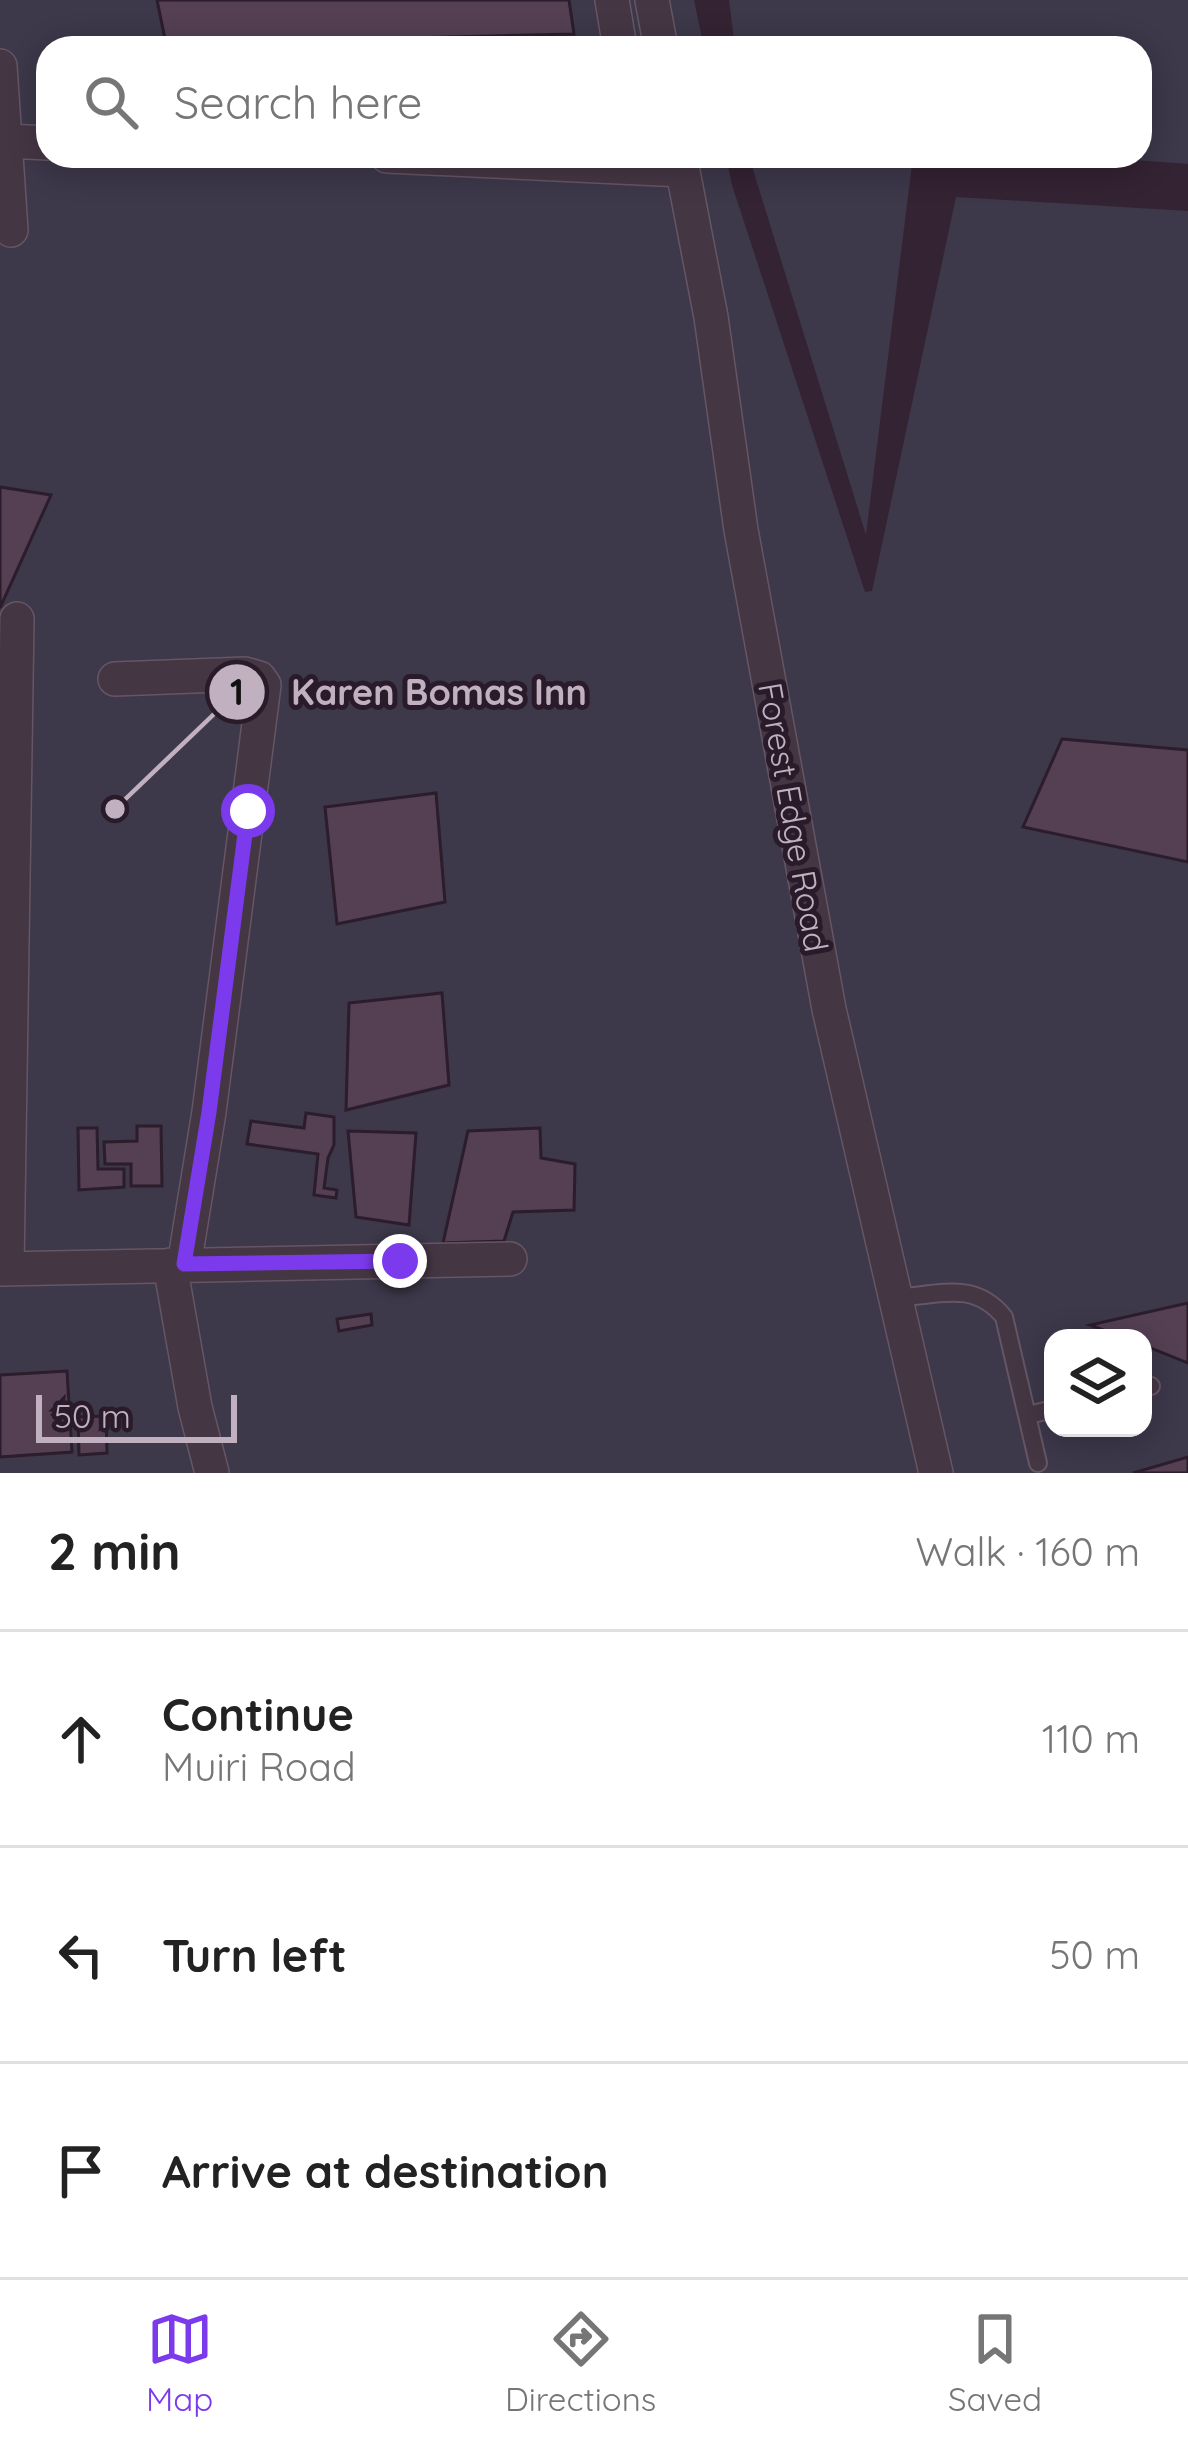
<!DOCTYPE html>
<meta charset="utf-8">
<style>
:root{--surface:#fff;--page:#f2f2f2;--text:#222;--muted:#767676;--line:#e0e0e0;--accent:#7c3aed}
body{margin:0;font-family:Quicksand,sans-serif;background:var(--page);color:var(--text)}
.controls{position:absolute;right:36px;bottom:36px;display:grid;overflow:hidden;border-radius:24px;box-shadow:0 6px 30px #0003}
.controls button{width:108px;height:108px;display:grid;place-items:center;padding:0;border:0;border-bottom:3px solid var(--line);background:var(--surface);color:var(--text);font:60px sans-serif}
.scale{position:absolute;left:36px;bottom:30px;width:201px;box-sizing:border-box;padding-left:12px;border:6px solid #c1b0c0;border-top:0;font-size:33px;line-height:42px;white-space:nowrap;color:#c1b0c0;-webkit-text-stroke:9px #291b29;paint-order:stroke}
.stop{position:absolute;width:36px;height:36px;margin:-27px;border:9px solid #7c3aed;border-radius:50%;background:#fff}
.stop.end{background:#7c3aed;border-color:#fff;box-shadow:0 3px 12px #0008}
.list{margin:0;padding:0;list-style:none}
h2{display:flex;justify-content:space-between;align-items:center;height:156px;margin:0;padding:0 48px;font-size:51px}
h2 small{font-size:39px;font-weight:400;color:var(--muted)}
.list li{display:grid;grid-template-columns:78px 1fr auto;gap:36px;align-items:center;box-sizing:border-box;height:216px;padding:0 48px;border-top:3px solid var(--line)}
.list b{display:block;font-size:45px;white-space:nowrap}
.list p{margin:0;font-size:39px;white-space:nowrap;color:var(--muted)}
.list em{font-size:39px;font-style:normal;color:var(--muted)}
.icon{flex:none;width:66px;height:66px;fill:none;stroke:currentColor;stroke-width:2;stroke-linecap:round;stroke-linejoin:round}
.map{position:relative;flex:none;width:1188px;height:1473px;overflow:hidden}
.search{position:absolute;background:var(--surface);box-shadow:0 6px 30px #0003;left:36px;right:36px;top:36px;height:132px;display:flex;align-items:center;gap:30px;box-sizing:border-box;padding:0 42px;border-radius:36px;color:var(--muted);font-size:45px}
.sheet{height:804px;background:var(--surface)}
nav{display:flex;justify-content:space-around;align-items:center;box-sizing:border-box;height:168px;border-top:3px solid var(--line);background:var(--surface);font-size:33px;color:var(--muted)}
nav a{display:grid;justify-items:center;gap:6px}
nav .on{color:var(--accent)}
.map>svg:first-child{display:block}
.green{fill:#3d384a;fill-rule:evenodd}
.building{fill:#543f53;stroke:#2b1d2b;stroke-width:3}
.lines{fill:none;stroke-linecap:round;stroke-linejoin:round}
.lane-casing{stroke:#655665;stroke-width:20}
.street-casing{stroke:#655665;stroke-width:36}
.lane{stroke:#453644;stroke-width:16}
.street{stroke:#453644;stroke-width:33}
.route{stroke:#7c3aed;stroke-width:15}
.labels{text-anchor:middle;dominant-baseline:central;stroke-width:10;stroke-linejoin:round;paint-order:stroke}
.street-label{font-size:33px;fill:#c1b0c0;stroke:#291b29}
.leader{fill:none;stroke:#c1b0c0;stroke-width:4.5}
.callout-dot{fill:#c1b0c0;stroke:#291b29;stroke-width:4.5}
.mark-label{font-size:36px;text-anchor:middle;font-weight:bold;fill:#111}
.callout-label{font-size:36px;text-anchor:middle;font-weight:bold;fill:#c1b0c0;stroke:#291b29;stroke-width:10;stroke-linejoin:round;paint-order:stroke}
</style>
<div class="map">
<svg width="1188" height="1473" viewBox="0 0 1188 1473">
<rect width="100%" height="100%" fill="#342333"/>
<!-- green -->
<path class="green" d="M0,0H694L704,48H48V156H726L732,185L865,592L872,591L956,197L1188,211V1473H0ZM1053,1338H1143V1428H1053Z
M729,0H1188V164L1081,156H1140V48H735Z
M749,156H913L866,535L750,160Z"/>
<!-- building -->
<path class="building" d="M157,0H569L574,34L166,44Z
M0,487L51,495L0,608Z
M1062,739L1188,750V862L1023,827Z
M436,793L445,902L337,924L325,807Z
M442,993L449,1085L346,1110L349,1003Z
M306,1113L334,1117V1145L328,1158L324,1188L337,1190L336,1198L314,1195L318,1154L247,1144L251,1121L304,1128Z
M137,1126H161L162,1186H131V1164H105L104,1142L137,1141Z
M78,1128H97L98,1169H124V1187L79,1190Z
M540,1128L541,1158L575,1164L574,1210L513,1212L504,1241L443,1243L468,1131Z
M348,1131L416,1133L409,1225L356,1217Z
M1188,1303V1363L1143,1345V1338H1124L1090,1325Z
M371,1314L372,1325L339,1331L337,1319Z
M67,1371L72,1452L0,1457V1375Z
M106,1416L107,1453L79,1455L78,1417Z
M1188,1457V1473H1133Z"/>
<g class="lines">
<!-- lane casing -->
<g class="lane-casing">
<path id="lane" d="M895,1298C939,1295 974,1280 1004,1317L1038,1463
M1143,1388L1151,1386
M1029,1415L1053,1409"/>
</g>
<!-- street casing -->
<g class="street-casing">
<path id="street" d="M612,0L620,48
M652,0L661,48
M0,66L11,230
M7,141L48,143
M387,156L682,170
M680,156L711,317L741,530L829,1009L936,1473
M115,679L245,674L259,678L264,685L209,1112L184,1265
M170,1265L195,1407L212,1473
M0,1269L510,1259
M7,1269L17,619"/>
</g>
<!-- lane -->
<use href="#lane" class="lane"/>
<!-- street -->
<use href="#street" class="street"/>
</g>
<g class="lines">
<!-- route -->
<path class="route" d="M248,811L209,1112L184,1264L400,1261"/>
</g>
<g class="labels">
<!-- street labels -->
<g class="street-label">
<text transform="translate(794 817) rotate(80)">Forest Edge Road</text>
</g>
</g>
<!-- callouts -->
<path class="leader" d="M115 809L237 692"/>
<g class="callout-dot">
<circle cx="115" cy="809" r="12"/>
<circle cx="237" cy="692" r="30"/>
</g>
<g class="mark-label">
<text x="237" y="705">1</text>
</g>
<g class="callout-label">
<text x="439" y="705">Karen Bomas Inn</text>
</g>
</svg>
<div class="controls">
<button><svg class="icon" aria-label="layers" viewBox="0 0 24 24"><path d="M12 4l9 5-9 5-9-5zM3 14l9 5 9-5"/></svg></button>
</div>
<div class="scale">50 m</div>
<div class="stop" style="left:248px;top:811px"></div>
<div class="stop end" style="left:400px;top:1261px"></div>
<div class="search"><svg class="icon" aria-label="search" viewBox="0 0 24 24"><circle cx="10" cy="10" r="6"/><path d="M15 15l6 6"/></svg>Search here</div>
</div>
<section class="sheet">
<h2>2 min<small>Walk · 160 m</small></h2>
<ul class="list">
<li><svg class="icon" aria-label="ahead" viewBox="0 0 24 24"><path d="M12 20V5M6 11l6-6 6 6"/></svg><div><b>Continue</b><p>Muiri Road</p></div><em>110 m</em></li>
<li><svg class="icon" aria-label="left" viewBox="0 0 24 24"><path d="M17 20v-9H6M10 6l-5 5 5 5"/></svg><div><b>Turn left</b></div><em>50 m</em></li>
<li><svg class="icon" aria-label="arrive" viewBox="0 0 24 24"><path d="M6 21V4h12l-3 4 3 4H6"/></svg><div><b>Arrive at destination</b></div></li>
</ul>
</section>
<nav>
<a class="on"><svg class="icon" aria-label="map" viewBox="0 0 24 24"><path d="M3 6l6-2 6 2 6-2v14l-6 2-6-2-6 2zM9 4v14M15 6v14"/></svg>Map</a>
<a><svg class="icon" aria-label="directions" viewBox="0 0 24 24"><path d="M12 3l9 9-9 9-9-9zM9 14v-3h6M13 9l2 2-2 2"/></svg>Directions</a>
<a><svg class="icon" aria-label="saved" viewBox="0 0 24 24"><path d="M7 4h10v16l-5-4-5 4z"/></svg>Saved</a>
</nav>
